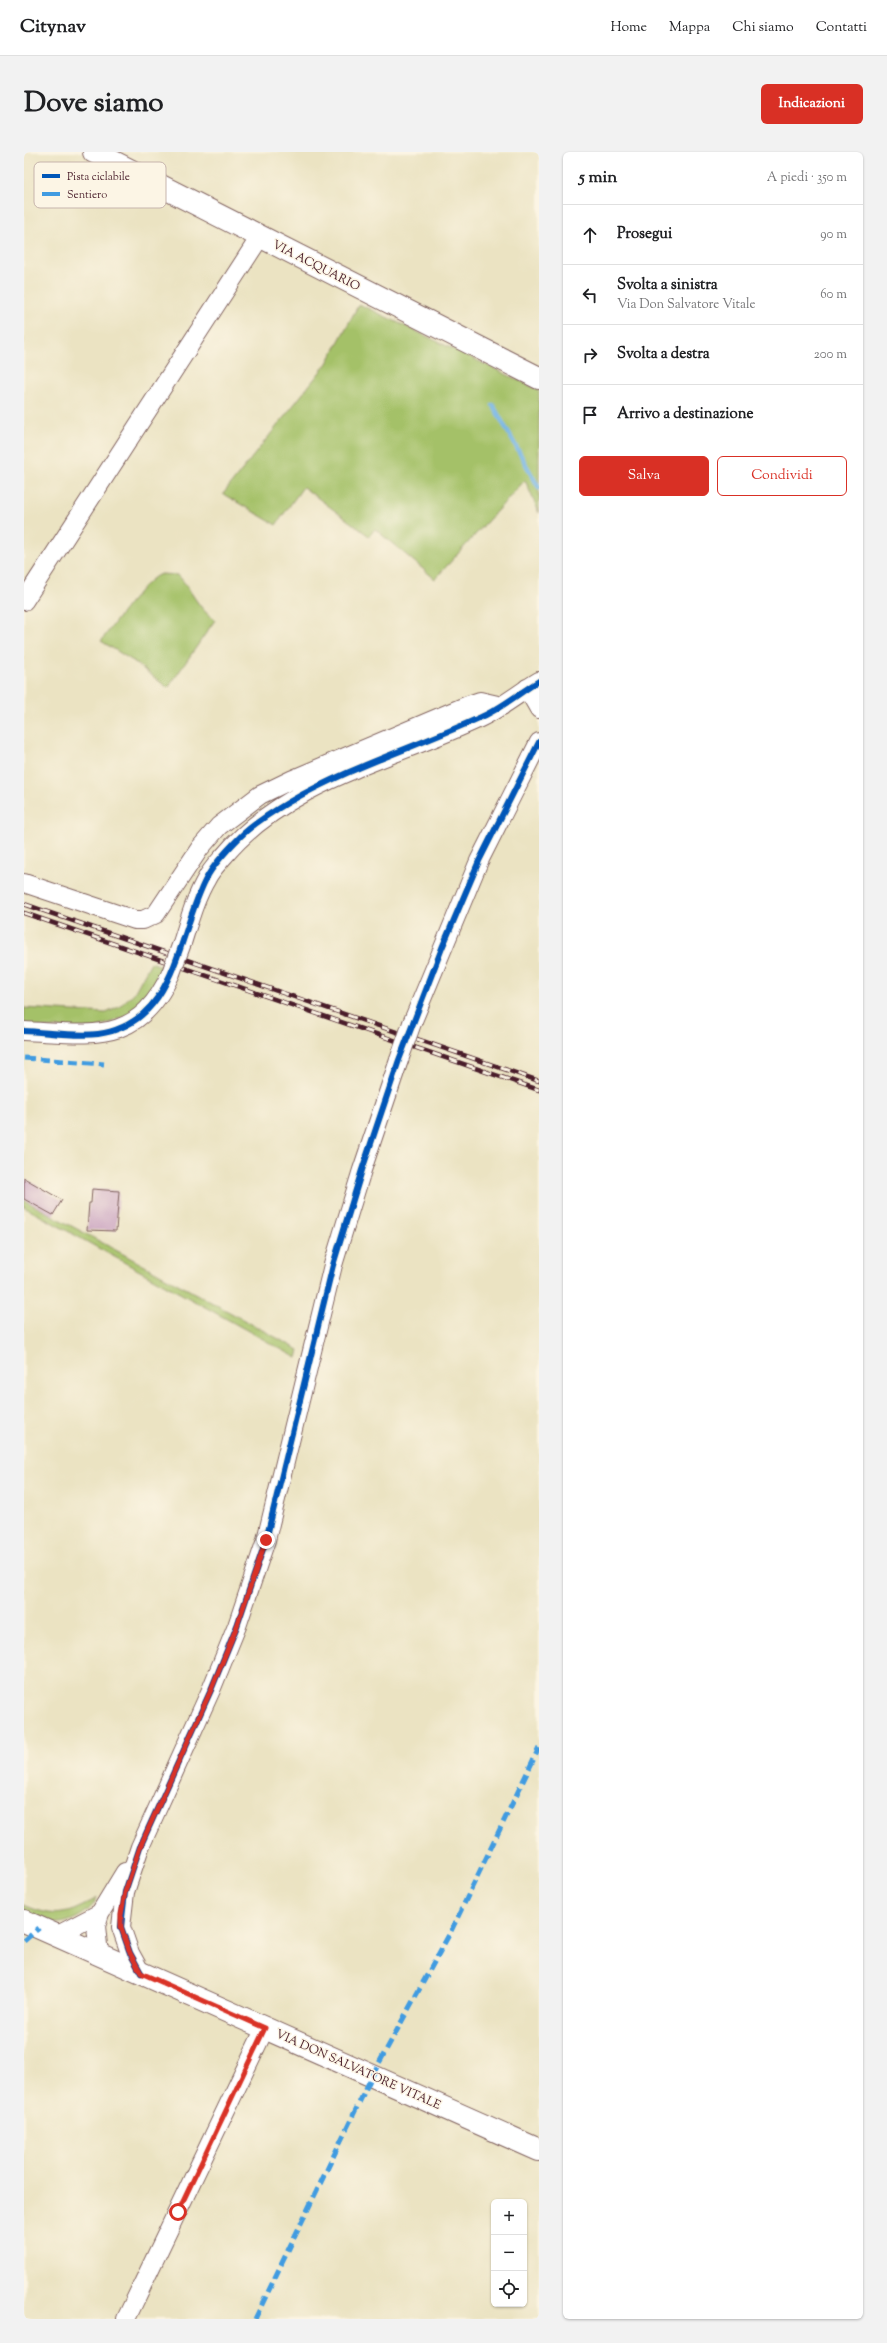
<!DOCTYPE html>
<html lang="it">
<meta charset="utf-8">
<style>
:root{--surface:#fff;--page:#f2f2f2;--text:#202124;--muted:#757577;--line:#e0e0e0;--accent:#d93025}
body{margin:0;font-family:"Sorts Mill Goudy",serif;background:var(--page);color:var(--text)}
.controls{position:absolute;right:12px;bottom:12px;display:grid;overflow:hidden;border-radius:6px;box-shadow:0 1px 3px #0004}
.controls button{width:36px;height:36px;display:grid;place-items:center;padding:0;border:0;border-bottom:1px solid var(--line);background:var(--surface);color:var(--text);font:20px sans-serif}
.stop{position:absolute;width:12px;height:12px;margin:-9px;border:3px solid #d93025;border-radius:50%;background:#fff}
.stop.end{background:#d93025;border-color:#fff;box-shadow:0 1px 4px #0008}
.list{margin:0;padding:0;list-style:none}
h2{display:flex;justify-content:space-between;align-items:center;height:52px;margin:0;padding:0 16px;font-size:17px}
h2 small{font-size:13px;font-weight:400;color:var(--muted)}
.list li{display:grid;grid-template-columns:26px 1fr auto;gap:12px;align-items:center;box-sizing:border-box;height:60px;padding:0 16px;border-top:1px solid var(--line)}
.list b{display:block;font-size:15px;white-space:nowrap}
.list p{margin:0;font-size:13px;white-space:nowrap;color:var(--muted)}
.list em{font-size:13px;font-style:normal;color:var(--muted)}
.actions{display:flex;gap:8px;padding:12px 16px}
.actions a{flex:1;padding:9px 0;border:1px solid var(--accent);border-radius:6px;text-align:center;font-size:14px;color:var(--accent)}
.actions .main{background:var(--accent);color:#fff}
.icon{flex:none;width:22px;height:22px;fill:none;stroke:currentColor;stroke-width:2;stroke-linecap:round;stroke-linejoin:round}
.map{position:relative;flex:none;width:515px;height:2167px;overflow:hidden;border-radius:6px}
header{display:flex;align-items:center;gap:24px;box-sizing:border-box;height:56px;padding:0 20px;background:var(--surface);border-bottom:1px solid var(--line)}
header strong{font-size:19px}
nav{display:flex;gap:22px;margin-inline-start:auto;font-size:14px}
.intro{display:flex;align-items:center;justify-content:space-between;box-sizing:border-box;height:96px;padding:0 24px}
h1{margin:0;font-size:28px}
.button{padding:10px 18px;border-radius:6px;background:var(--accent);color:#fff;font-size:14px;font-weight:700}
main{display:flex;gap:24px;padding:0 24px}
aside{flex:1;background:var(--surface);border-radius:6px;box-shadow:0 1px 3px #0004}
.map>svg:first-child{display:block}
.green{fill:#a4c168;stroke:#77704a}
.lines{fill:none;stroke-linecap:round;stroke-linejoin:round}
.stream{stroke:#72b4e7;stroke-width:4.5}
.building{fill:#c69dbe}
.street-casing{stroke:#826460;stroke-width:20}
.secondary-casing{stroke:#826460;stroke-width:24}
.street{stroke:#fff;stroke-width:18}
.secondary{stroke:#fff;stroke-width:22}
.rail-casing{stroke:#4a1f2b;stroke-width:4.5}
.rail{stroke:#fcf5e5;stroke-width:3;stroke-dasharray:9;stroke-linecap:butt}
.street-bridge-casing{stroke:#826460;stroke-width:20;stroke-linecap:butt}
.street-bridge{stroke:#fff;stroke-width:18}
.quiet{stroke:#409be1;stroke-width:5;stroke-dasharray:10 5;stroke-linecap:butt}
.cycleway-casing{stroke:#fcf5e5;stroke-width:8}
.cycleway{stroke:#0057b8;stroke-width:6}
.route{stroke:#d93025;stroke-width:5}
.labels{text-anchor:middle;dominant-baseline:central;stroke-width:3;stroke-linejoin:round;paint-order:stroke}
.street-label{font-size:12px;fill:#4a1f2b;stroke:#fcf5e5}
.key{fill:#fcf5e5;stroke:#c7b5ad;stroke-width:1}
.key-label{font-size:11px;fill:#4a1f2b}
</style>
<header>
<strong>Citynav</strong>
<nav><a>Home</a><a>Mappa</a><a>Chi siamo</a><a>Contatti</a></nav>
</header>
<div class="intro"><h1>Dove siamo</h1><a class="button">Indicazioni</a></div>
<main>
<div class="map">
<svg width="515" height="2167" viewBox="0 0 515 2167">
<rect width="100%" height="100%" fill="#fcf5e5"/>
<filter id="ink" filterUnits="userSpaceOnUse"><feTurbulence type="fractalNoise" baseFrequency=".025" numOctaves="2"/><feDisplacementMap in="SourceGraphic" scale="8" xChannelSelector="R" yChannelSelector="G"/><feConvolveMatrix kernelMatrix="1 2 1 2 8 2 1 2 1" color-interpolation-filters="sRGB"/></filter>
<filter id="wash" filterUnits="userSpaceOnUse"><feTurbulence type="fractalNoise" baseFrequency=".012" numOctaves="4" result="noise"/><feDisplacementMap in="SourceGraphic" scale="16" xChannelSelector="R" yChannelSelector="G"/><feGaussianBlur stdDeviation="0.9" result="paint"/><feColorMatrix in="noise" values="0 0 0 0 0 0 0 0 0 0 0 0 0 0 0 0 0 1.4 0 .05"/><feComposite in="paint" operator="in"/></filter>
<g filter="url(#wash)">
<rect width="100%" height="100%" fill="#ebe3c2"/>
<!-- green -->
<path class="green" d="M335,152L515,238V361L501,328L411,427L351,377L345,384L279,335L252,373L199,342L303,211Z
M137,422L154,423C167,437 174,457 191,468L144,536L109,509L77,489C88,475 121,426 137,422Z
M127,810L146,818L118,858L70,877L0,875V856L82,861L95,855L110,841Z
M0,1048L275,1198L273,1206L0,1055Z
M73,1746C68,1760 45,1773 29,1771C20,1770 9,1763 0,1759V1753C32,1767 44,1763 73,1746Z"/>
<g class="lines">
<!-- stream -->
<path class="stream" d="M469,253L515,336"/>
</g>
<g id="blocks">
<!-- building -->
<path class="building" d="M0,1026L38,1048L29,1063L0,1047Z
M68,1037L95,1039L92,1079L63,1078L65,1051H67Z"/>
</g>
</g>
<g filter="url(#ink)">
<use href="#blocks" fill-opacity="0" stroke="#826460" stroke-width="1"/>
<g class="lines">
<!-- street casing -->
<g class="street-casing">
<path id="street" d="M0,449L236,85
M503,536L515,557
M0,731L111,768H119L132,762L176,696L195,674L236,643L267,628L444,553L456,549L478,554
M158,791C165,769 171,746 183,726C187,718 194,711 200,704C263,628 370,607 456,566C477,556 495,541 515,529
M388,871L455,709L515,590
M0,879C68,882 114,894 147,821
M34,1783L76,1761L101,1720
M75,1803L72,1774L76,1761
M117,1821L106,1801L97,1775L101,1740L116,1695L187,1538L213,1474L242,1388L309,1113L338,1018L375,908
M102,2167L241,1876"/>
</g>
<!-- secondary casing -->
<g class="secondary-casing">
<path id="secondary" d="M70,0L515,226
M0,1769L515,1998"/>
</g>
<!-- street -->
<use href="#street" class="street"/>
<!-- secondary -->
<use href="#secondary" class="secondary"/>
<!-- rail casing -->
<g class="rail-casing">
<path id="rail" d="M0,752L515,929
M0,761L515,938"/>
</g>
<!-- rail -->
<use href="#rail" class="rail"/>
<!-- street-bridge casing -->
<g class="street-bridge-casing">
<path id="street-bridge" d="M147,821L158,791
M375,908L388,871"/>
</g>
<!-- street-bridge -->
<use href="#street-bridge" class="street-bridge"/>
<!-- quiet -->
<path class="quiet" d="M0,906L80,912
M0,1789L15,1776
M231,2167L348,1924L426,1781L515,1596"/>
<!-- cycleway casing -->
<g class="cycleway-casing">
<path id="cycleway" d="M0,879C23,880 52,885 74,882C153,871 153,783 182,727C189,713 205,696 216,685C230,671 248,660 265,650C326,615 392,595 455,566C477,557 495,541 515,529
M117,1821L106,1801L97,1775L101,1740L116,1695L187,1538L213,1474L242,1388L309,1113L338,1018L375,908L418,796L455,709L515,590"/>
</g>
<!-- cycleway -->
<use href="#cycleway" class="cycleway"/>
</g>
</g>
<g class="lines" filter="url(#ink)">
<!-- route -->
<path class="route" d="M154,2060L241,1876L117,1821L106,1801L97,1775V1763L101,1740L116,1695L187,1538L213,1474L242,1388"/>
</g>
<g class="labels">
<!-- street labels -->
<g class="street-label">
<text transform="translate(292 114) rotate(27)">VIA ACQUARIO</text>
<text transform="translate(334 1918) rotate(24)">VIA DON SALVATORE VITALE</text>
</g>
</g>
<!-- legend -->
<rect x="10" y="10" width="132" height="46" rx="6" class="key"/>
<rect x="18" y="22" width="18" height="4" fill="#0057b8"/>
<rect x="18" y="40" width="18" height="4" fill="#409be1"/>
<g class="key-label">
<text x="43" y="28">Pista ciclabile</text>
<text x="43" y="46">Sentiero</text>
</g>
</svg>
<div class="controls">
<button>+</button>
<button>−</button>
<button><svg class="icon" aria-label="locate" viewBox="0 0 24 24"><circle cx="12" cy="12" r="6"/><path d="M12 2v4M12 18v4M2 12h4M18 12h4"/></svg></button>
</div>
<div class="stop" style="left:154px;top:2060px"></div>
<div class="stop end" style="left:242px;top:1388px"></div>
</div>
<aside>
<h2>5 min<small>A piedi · 350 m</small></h2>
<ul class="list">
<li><svg class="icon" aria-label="ahead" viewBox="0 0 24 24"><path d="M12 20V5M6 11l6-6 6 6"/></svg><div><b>Prosegui</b></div><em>90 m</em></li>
<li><svg class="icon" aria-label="left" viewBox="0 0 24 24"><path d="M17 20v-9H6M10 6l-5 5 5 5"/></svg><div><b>Svolta a sinistra</b><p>Via Don Salvatore Vitale</p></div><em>60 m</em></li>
<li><svg class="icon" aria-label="right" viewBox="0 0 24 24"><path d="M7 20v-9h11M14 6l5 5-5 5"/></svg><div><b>Svolta a destra</b></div><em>200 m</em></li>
<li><svg class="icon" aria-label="arrive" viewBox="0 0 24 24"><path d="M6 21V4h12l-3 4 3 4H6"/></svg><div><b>Arrivo a destinazione</b></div></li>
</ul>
<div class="actions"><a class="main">Salva</a><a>Condividi</a></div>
</aside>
</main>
